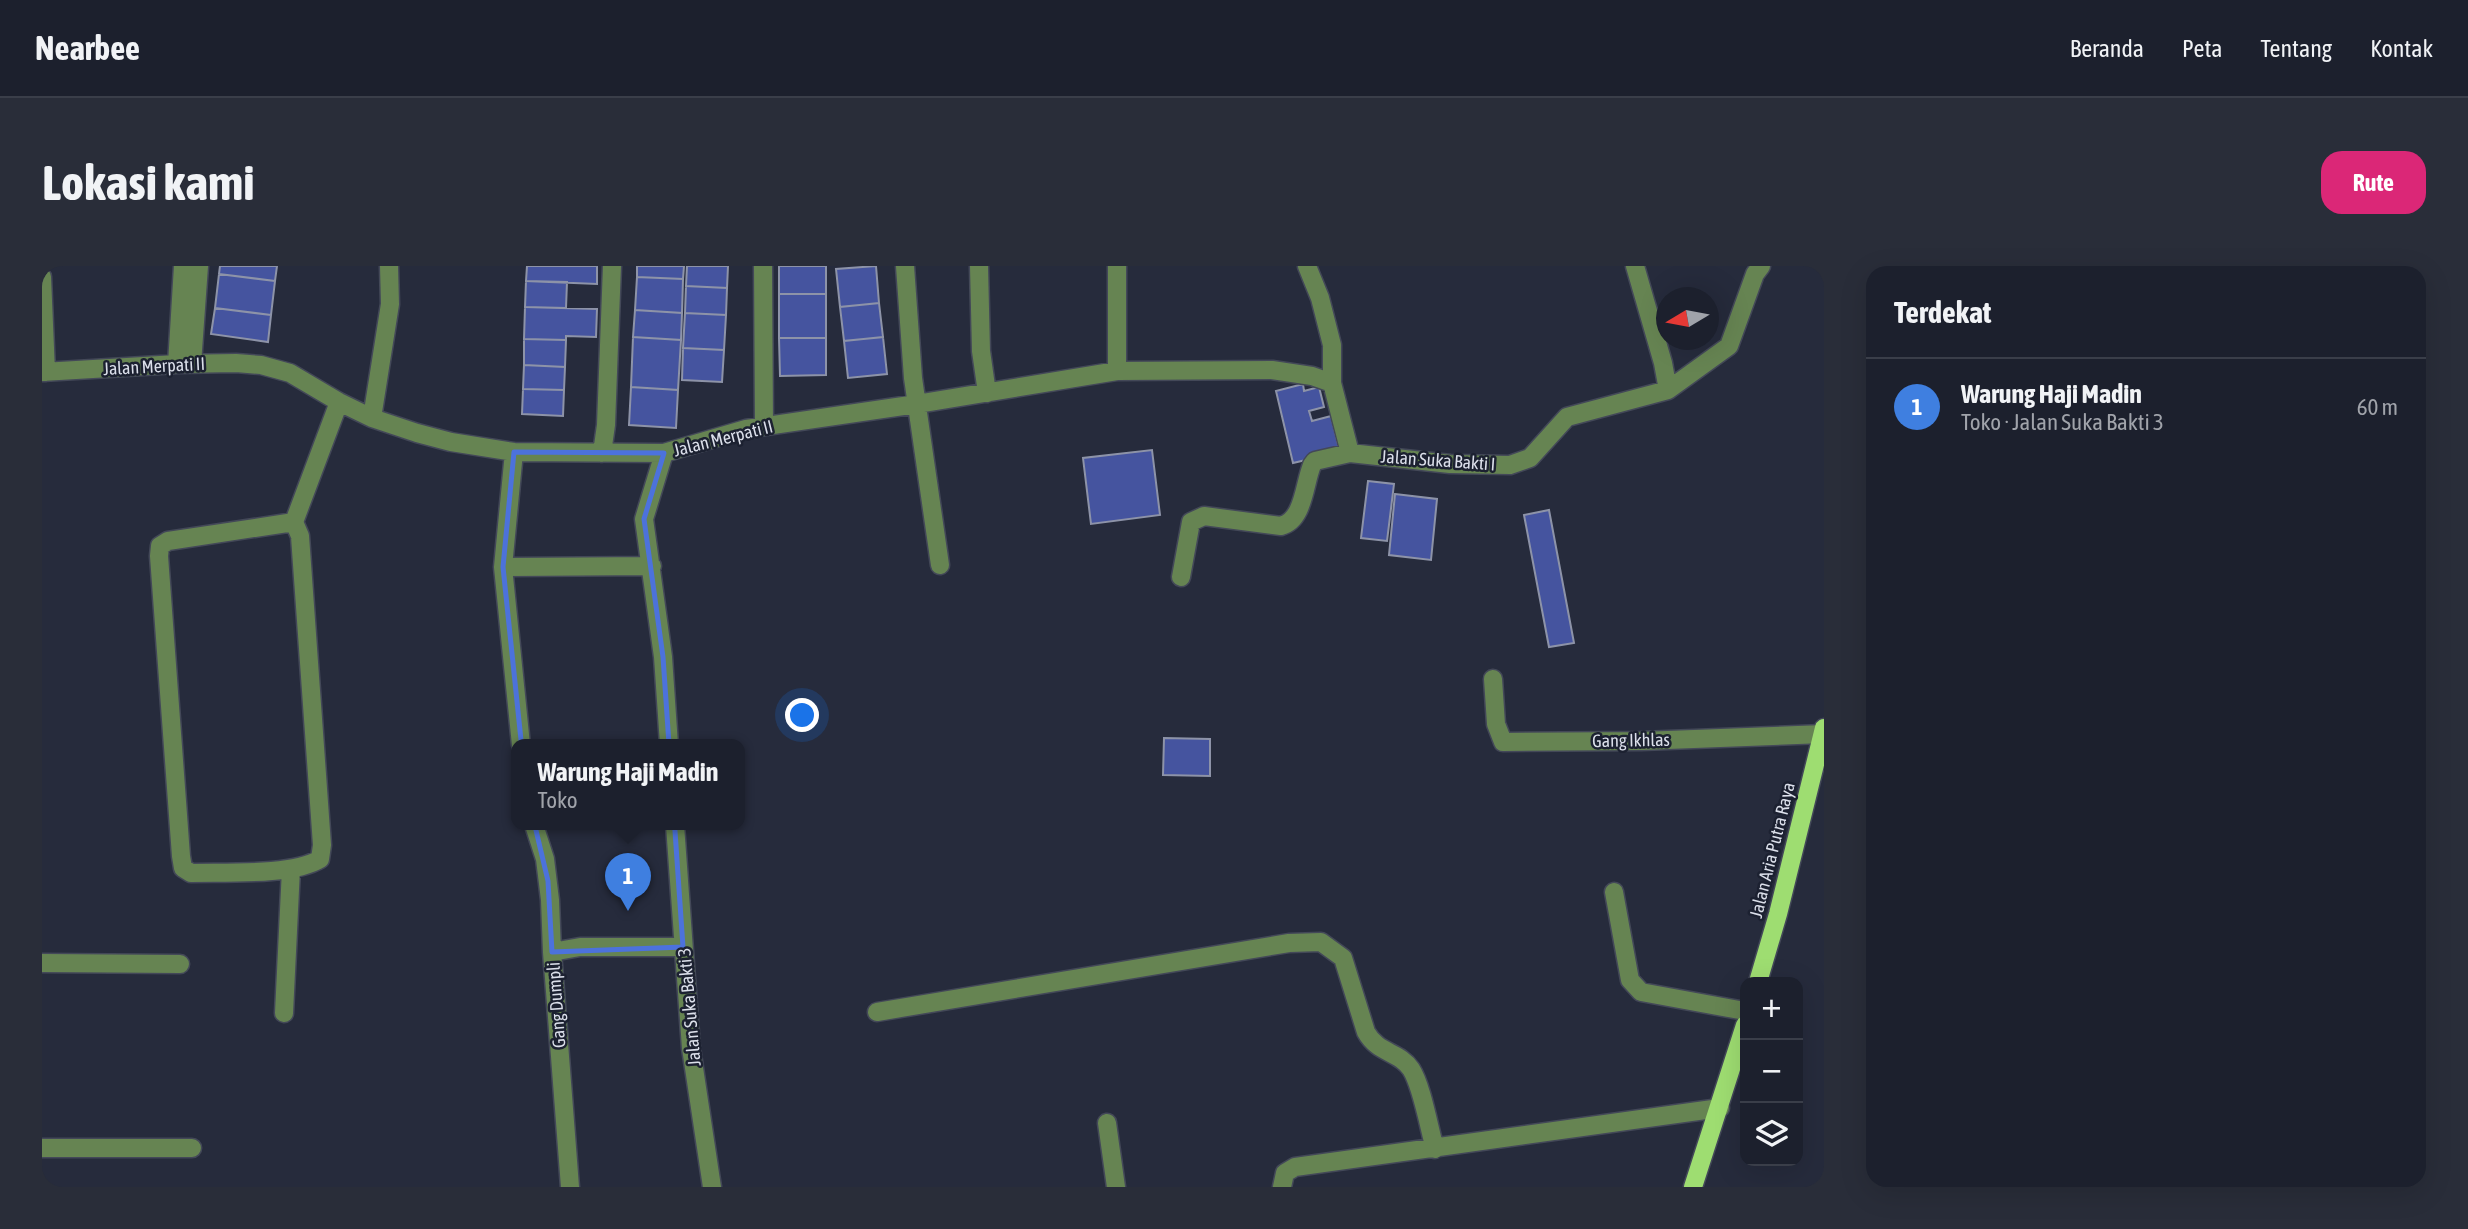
<!DOCTYPE html>
<html lang="id">
<meta charset="utf-8">
<style>
:root{--surface:#1c202d;--page:#292d39;--text:#f1f3f6;--muted:#a0a3aa;--line:#3a3e49;--accent:#db2777}
body{margin:0;font-family:"Asap Condensed",sans-serif;background:var(--page);color:var(--text)}
.controls{position:absolute;right:21px;bottom:21px;display:grid;overflow:hidden;border-radius:14px;box-shadow:0 7px 28px #0002}
.controls button{width:63px;height:63px;display:grid;place-items:center;padding:0;border:0;border-bottom:2px solid var(--line);background:var(--surface);color:var(--text);font:35px sans-serif}
.compass{position:absolute;left:1614px;top:21px;width:63px;height:63px;border-radius:50%;background:var(--surface);box-shadow:0 7px 28px #0002;rotate:260deg}
.you{position:absolute;left:761px;top:450px;width:24px;height:24px;margin:-18px;border:5px solid #fff;border-radius:50%;background:#1a73e8;box-shadow:0 0 0 10px #1a73e833}
.badge{display:grid;place-items:center;width:46px;height:46px;border-radius:50%;background:var(--accent);color:#fff;font-size:23px;font-weight:700}
.pin{position:absolute;translate:-50% -58px;filter:drop-shadow(0 2px 4px #0008)}
.pin::after{content:'';position:absolute;top:37px;width:24px;height:21px;background:inherit;clip-path:polygon(0 0,100% 0,50% 100%)}
.popup{position:absolute;left:469px;top:473px;width:234px;height:91px;box-sizing:border-box;display:grid;place-content:center;border-radius:14px;background:var(--surface);filter:drop-shadow(0 2px 5px #0005);font-size:23px;white-space:nowrap;color:var(--muted)}
.popup b{font-size:26px;color:var(--text)}
.popup::after{content:'';position:absolute;left:50%;top:100%;margin-left:-14px;border:14px solid transparent;border-top-color:var(--surface)}
.list{margin:0;padding:0;list-style:none}
h2{display:flex;justify-content:space-between;align-items:center;height:91px;margin:0;padding:0 28px;font-size:30px}
h2 small{font-size:23px;font-weight:400;color:var(--muted)}
.list li{display:grid;grid-template-columns:46px 1fr auto;gap:21px;align-items:center;box-sizing:border-box;height:98px;padding:0 28px;border-top:2px solid var(--line)}
.list b{display:block;font-size:26px;white-space:nowrap}
.list p{margin:0;font-size:23px;white-space:nowrap;color:var(--muted)}
.list em{font-size:23px;font-style:normal;color:var(--muted)}
.icon{flex:none;width:38px;height:38px;fill:none;stroke:currentColor;stroke-width:2;stroke-linecap:round;stroke-linejoin:round}
.map{position:relative;flex:none;width:1782px;height:921px;overflow:hidden;border-radius:21px}
header{display:flex;align-items:center;gap:42px;box-sizing:border-box;height:98px;padding:0 35px;background:var(--surface);border-bottom:2px solid var(--line)}
header strong{font-size:33px}
nav{display:flex;gap:38px;margin-inline-start:auto;font-size:24px}
.intro{display:flex;align-items:center;justify-content:space-between;box-sizing:border-box;height:168px;padding:0 42px}
h1{margin:0;font-size:49px}
.button{padding:18px 32px;border-radius:21px;background:var(--accent);color:#fff;font-size:24px;font-weight:700}
main{display:flex;gap:42px;padding:0 42px}
aside{flex:1;background:var(--surface);border-radius:21px;box-shadow:0 7px 28px #0002}
.map>svg:first-child{display:block}
.building{fill:#45549f;stroke:#8d93a8;stroke-width:2}
.lines{fill:none;stroke-linecap:round;stroke-linejoin:round}
.minor-casing{stroke:#434858;stroke-width:21}
.major-casing{stroke:#434858;stroke-width:21}
.minor{stroke:#668452;stroke-width:18}
.major{stroke:#9edd71;stroke-width:18}
.marked{fill:none;stroke:#4c72dc;stroke-width:5;stroke-linejoin:round}
.labels{text-anchor:middle;dominant-baseline:central;stroke-width:5;stroke-linejoin:round;paint-order:stroke}
.street-label{font-size:18px;fill:#dbdfea;stroke:#1c2131}
</style>
<header>
<strong>Nearbee</strong>
<nav><a>Beranda</a><a>Peta</a><a>Tentang</a><a>Kontak</a></nav>
</header>
<div class="intro"><h1>Lokasi kami</h1><a class="button">Rute</a></div>
<main>
<div class="map">
<svg width="1782" height="921" viewBox="0 0 1782 921">
<rect width="100%" height="100%" fill="#262b3c"/>
<!-- building -->
<path class="building" d="M178,0H235L233,15L177,8Z
M485,0H555V18L484,15Z
M595,0H642L641,13L595,11Z
M645,0H686L685,22L644,20Z
M737,0H784V28H737Z
M834,0L837,37L798,41L794,3Z
M177,8L233,15L229,49L173,42Z
M595,11L641,13L640,47L593,44Z
M484,15L525,16L524,42L483,41Z
M644,20L685,22L684,49L643,47Z
M737,28H784V72H737Z
M837,37L841,71L802,75L798,41Z
M483,41L555,43L554,71L524,70V74L482,73Z
M173,42L229,49L226,76L169,68Z
M593,44L640,47L639,74L591,71Z
M643,47L684,49L682,84L641,82Z
M591,71L639,74L636,124L589,121Z
M841,71L845,108L806,112L802,75Z
M737,72H784V109L738,110Z
M482,73L524,74L523,101L482,99Z
M641,82L682,84L680,116L640,114Z
M482,99L523,101L522,124L481,123Z
M1261,118L1262,125L1277,121L1282,141L1267,145L1270,155L1289,150L1298,186L1251,197L1234,125Z
M589,121L636,124L634,162L587,159Z
M481,123L522,124L521,150L480,148Z
M1110,184L1118,249L1049,258L1041,192Z
M1326,215L1352,218L1345,275L1319,272Z
M1353,228L1395,233L1389,294L1347,289Z
M1507,244L1532,377L1507,381L1482,249Z
M1122,472L1168,473V510L1121,509Z"/>
<g class="lines">
<!-- minor casing -->
<g class="minor-casing">
<path id="minor" d="M721,0L722,160
M863,0L871,112L898,299
M937,0L939,85L945,127
M1075,0V105
M1265,0L1278,32L1290,79V117L1308,187L1408,198L1468,199L1488,192L1525,151L1626,124L1687,80L1713,8L1719,0
M1593,0L1621,97L1626,124
M0,11L4,106
M135,98L141,0
M150,98L157,0
M0,106L135,98L194,97L219,99L248,107L297,136L330,152L375,167L409,176L472,186L622,187L704,163L875,138L1075,105L1230,104L1270,110L1290,117
M330,152L348,38L347,0
M472,186L461,301L479,479
M560,187L564,159L570,0
M622,187L602,253L621,391L627,479
M252,256L126,275L118,280L117,290L139,590L141,602L149,607C183,606 250,610 278,593L280,579L258,270L252,256L297,136
M461,301L610,300
M1139,311L1149,256L1162,250L1239,260C1262,254 1262,218 1270,199L1273,195L1308,187
M1451,413L1454,458L1461,476L1599,475L1782,468
M492,559L503,593L508,634L510,686L528,921
M633,559L649,782L670,921
M1572,626L1588,714L1599,726L1703,745
M510,686L538,681H641
M0,697L138,698
M835,746L1247,677L1279,676L1301,692L1324,766C1336,788 1357,785 1369,803C1380,820 1387,862 1393,883
M242,747L249,603
M1065,857L1074,921
M0,882H150
M1240,921L1243,907L1253,901L1678,842"/>
</g>
<!-- major casing -->
<g class="major-casing">
<path id="major" d="M1716,716L1736,648L1782,462
M1651,921L1703,759"/>
</g>
<!-- minor -->
<use href="#minor" class="minor"/>
<!-- major -->
<use href="#major" class="major"/>
</g>
<!-- marked area -->
<path class="marked" d="M472,186L622,187L602,253L621,391L641,681L510,686L506,615L484,522L461,301Z"/>
<g class="labels">
<!-- street labels -->
<g class="street-label">
<text transform="translate(112 100) rotate(-3)">Jalan Merpati II</text>
<text transform="translate(681 172) rotate(-14)">Jalan Merpati II</text>
<text transform="translate(1396 194) rotate(4)">Jalan Suka Bakti I</text>
<text transform="translate(1589 474) rotate(-1)">Gang Ikhlas</text>
<text transform="translate(1730 584) rotate(-76)">Jalan Aria Putra Raya</text>
<text transform="translate(514 739) rotate(-94)">Gang Dumpli</text>
<text transform="translate(647 741) rotate(-95)">Jalan Suka Bakti 3</text>
</g>
</g>
</svg>
<div class="controls">
<button>+</button>
<button>−</button>
<button><svg class="icon" aria-label="layers" viewBox="0 0 24 24"><path d="M12 4l9 5-9 5-9-5zM3 14l9 5 9-5"/></svg></button>
</div>
<svg class="compass" viewBox="-18 -18 36 36"><path d="M0-13l5 13h-10z" fill="#e53935"/><path d="M0 13l5-13h-10z" fill="#a0a3aa"/></svg>
<div class="you"></div>
<div class="pin badge" style="left:586px;top:645px;background:#3f7fe0">1</div>
<div class="popup"><b>Warung Haji Madin</b>Toko</div>
</div>
<aside>
<h2>Terdekat<small></small></h2>
<ul class="list">
<li><span class="badge" style="background:#3f7fe0">1</span><div><b>Warung Haji Madin</b><p>Toko · Jalan Suka Bakti 3</p></div><em>60 m</em></li>
</ul>
</aside>
</main>
